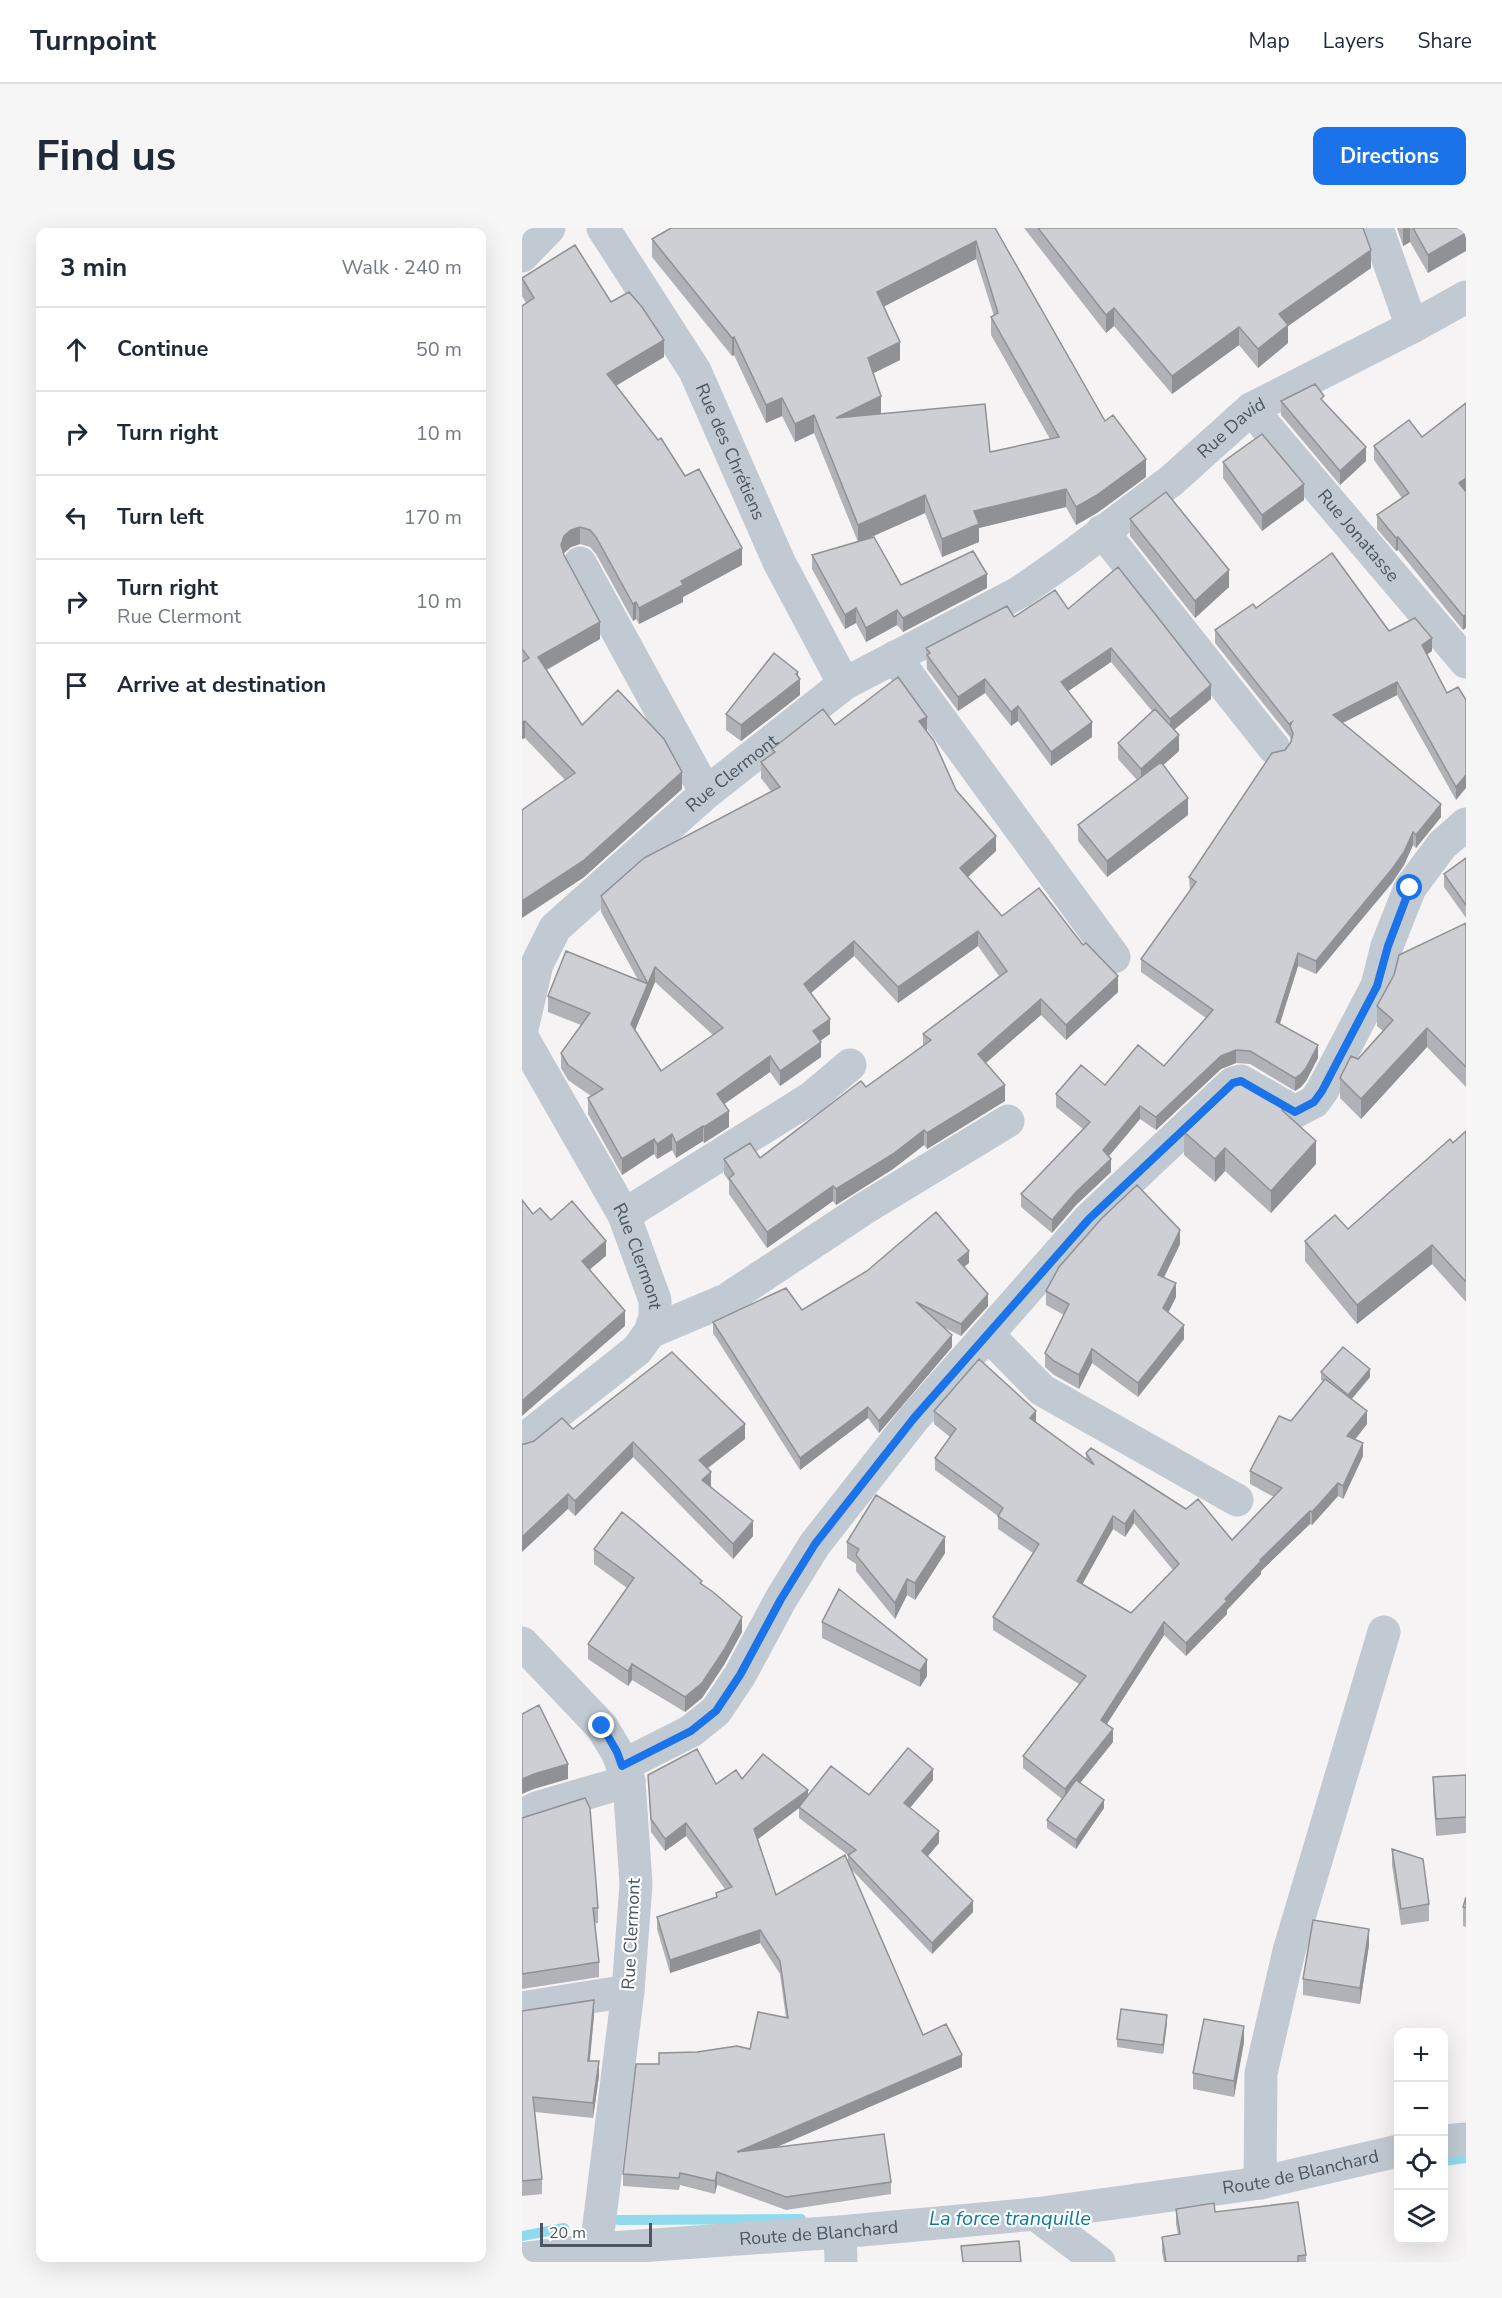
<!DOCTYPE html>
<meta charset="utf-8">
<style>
:root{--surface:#fff;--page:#f6f6f7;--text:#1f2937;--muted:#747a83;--line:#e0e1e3;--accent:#1a73e8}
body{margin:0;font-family:"Nunito Sans",sans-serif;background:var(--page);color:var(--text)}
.controls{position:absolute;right:18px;bottom:18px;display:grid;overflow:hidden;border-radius:12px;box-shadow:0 6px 24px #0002}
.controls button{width:54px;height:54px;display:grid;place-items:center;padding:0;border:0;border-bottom:2px solid var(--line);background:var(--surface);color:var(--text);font:30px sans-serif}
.scale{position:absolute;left:18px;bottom:15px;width:112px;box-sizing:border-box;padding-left:6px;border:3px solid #4a5661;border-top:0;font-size:16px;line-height:21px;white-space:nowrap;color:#4a5661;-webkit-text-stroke:4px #fff;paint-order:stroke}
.stop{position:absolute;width:18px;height:18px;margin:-14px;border:4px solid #1a73e8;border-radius:50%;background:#fff}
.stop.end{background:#1a73e8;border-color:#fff;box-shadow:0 2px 6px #0008}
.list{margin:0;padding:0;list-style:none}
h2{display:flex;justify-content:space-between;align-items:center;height:78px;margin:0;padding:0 24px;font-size:26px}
h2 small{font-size:20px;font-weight:400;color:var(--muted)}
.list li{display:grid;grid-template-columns:39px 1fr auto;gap:18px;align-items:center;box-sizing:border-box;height:84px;padding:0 24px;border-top:2px solid var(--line)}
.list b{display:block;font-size:22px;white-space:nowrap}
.list p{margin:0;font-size:20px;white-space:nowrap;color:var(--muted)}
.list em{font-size:20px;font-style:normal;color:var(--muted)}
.icon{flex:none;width:33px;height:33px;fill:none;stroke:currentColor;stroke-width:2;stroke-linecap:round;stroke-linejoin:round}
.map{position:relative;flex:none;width:944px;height:2034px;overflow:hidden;border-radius:12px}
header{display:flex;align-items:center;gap:36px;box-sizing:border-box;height:84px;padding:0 30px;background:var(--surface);border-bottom:2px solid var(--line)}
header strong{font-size:28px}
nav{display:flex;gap:33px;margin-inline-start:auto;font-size:21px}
.intro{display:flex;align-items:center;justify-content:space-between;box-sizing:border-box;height:144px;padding:0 36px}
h1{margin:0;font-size:42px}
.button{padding:15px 27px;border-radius:12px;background:var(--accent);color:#fff;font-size:21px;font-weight:700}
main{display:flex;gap:36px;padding:0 36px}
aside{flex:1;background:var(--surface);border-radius:12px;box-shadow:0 6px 24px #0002}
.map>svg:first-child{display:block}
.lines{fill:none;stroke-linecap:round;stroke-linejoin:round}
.stream{stroke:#90daee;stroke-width:10}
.minor{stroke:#c1cad2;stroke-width:33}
.wall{fill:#b0b2b7;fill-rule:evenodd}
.shaded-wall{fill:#909195}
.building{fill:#cdcfd5;stroke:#909195;stroke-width:1.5;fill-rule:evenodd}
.route{stroke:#1a73e8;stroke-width:8}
.labels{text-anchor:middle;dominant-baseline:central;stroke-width:4.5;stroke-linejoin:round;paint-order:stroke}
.street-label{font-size:18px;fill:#4a5661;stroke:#fff}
.water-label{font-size:20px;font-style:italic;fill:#0c7c9b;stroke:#fff}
</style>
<header>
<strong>Turnpoint</strong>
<nav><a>Map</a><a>Layers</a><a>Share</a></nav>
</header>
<div class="intro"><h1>Find us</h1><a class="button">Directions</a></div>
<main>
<aside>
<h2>3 min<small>Walk · 240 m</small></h2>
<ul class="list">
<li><svg class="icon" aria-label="ahead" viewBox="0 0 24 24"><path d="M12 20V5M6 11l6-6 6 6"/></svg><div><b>Continue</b></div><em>50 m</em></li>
<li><svg class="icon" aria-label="right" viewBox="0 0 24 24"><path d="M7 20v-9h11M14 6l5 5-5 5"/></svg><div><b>Turn right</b></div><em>10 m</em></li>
<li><svg class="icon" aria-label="left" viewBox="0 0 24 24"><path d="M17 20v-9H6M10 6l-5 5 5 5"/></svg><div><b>Turn left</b></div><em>170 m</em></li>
<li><svg class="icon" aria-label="right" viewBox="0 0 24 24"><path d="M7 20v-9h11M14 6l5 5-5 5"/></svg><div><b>Turn right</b><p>Rue Clermont</p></div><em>10 m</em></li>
<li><svg class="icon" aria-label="arrive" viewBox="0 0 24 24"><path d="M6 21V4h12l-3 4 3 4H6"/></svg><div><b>Arrive at destination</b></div></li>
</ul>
</aside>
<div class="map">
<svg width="944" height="2034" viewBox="0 0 944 2034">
<rect width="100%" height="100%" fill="#f5f3f3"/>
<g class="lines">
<!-- stream -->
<path class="stream" d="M922,1933L944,1930
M96,1992L279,1991
M0,2008L42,2000"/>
<!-- minor -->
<g class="minor">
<path id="s1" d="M81,0L173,143L257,334L322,456"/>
<path d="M855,0L890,99"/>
<path d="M0,28L27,0"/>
<path id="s2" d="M729,181L944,434"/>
<path d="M580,303L752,520"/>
<path d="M58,335L184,565"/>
<path d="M373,429L592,729"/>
<path id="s3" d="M0,801L15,736L33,700L184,565L322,456L498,364L545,331L649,253L729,181L890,99L944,69"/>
<path id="s4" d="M0,809L102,987L133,1072V1089L128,1104L115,1122L0,1213"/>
<path d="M102,987L289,870L328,837"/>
<path d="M128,1104L204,1072L343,980L486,893"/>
<path d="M466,1107L520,1162L715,1272"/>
<path d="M0,1415L80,1499L95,1524L107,1553L114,1656L106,1763L74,2021L75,2034"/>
<path d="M100,1538L169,1503L194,1483L218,1447L259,1371L293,1316L392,1190L567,991L711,855L719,853L773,884L792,874L800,863L855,758L865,718L888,660L920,617L944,596"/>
<path d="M0,1587L17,1579L107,1553"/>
<path d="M0,1780L106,1763"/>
<path d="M922,1913L944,1911"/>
<path d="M738,1955L739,1845L767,1723L862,1404"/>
<path d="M513,1986L577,2034"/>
<path d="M318,2004L319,2034"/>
<path id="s5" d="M0,2031L74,2021L318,2004L513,1986L738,1955L876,1923"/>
</g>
</g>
<!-- wall -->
<path class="wall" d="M473,0L583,193L624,249L575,285L554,297L544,279L457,300V314L420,329L403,285L342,312L379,357L465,360L381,404L375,397L344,414L334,395L323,401L290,341V327L336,314L292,205L273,214L260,188L244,195L212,127L210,128L130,29V11ZM454,31L472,88L469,89V107L528,211L468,224L359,186L351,145L378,132L361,79Z
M502,0H841L849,40L766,98V115L736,140L717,117L650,166L592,98L584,105Z
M875,0H944L906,45L888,14L881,18Z
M0,50L89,74L142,129L94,158L220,337L161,369V374L117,396L114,391L111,393L74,326L68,319L58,316L49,319L42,325V327L78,411L25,442L60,497L160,561L61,650L43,552L3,510L0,511V78L4,75L0,68Z
M759,173L802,175L844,233L818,257L759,187Z
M944,175L941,402L876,322L874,323L855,301V287L880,270L852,232V218L900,209Z
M701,234L782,272L740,303L701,250Z
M608,291L707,359L673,390L608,308Z
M734,380L867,403L910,423L905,426L925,465L936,459L934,572L875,467L820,495L919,589L894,620L891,617L882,637L870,655L794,746L776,738L758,796L796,830L784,853L779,859L773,863L728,836L714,835L699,841L634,902L618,891L587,928L589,944L554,977L530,1005L499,979V966L561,901L534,879V866L583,857L642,838L684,790L619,744V731L668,663L667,649L769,514L768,509L693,415V402Z
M546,381L689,471L652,502L657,523L641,537L666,587L585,649L556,613V597L615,552L596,531V515L630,483L589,434L546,463L570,509L529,538L496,493L489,498L463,465L436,483L405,441L404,420L492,389Z
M276,449L278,467L219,513L204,502V486Z
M313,497L405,503L434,562L474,623L446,649L480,688L596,764L544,812L519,787L463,835L483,873L405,921L402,917L371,941L314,977L311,973L245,1020L207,966V953L202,946V931L238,930L344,859L401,818V806L477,748L456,718L376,775L332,728L289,765L308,806L298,813L299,829L258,858L248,844L202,876L207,899L182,915L181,913L154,930L150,922L135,931L132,926L100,947L66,886V870L69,868L46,852L39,840V825L59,797L26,784V768L116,752L79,684V668L249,563L239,550V534L250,526V521ZM133,754L191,807L139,843L113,802Z
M944,630V690L922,659V646Z
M944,695V859L905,819L839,891L818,870V850L861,803L855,798V778Z
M763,885L794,936L749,985L703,943L693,954L662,927V904Z
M944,903V1074L910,1036L835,1096L783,1033V1013L826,1001Z
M658,1016L642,1050L654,1069L646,1085L662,1111L616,1169L570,1135L557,1161L532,1147L523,1139V1125L542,1087L524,1077V1063Z
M447,1035L442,1039L466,1078L439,1108L421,1099L430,1119L357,1205L346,1190L278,1242L191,1105V1094L280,1082Z
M799,1144L848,1149L830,1171L845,1196L833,1212L841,1228L821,1271L816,1268L790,1297L788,1296L739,1343V1346L705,1382V1386L664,1428L642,1407L585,1496L591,1514L558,1555L582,1580L554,1621L525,1600V1592L540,1571L501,1540V1528L557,1456L471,1402V1389L511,1325L476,1301V1288L413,1242V1230L428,1209L412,1196V1183L514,1194L564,1231V1225L710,1312L752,1269L728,1256V1243L801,1153L799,1152ZM612,1295L651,1342L609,1385L560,1356L591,1301L603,1309Z
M51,1201L223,1211L185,1240L189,1259L231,1308L211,1331L111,1229L53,1288L46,1281L3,1216Z
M325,1314L423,1325L393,1372L385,1367L373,1391L334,1343V1336L325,1330Z
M72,1321L180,1357L220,1404L202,1437L180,1470L163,1484L110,1452L106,1458L66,1431V1416L105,1360L72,1336Z
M317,1361L405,1448L398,1459L300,1410V1394Z
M126,1547L194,1556L220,1551L286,1568L347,1567L411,1552L388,1580L417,1615L405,1629L451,1684L410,1726L329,1641L401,1807L440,1839L255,1919L369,1954V1966L264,1982L195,1957L193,1966L158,1957L157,1962L101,1958V1946L137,1836L228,1821L264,1790L258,1746L238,1715L148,1745L135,1701V1689L194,1670V1665L203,1661L164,1608L143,1623L129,1604ZM277,1580V1590L326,1627V1634L254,1667L236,1611Z
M944,1547V1605L914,1608L911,1566V1549Z
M0,1590L76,1680V1695H73L77,1734V1749L0,1761Z
M870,1621L907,1676V1693L879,1697L870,1637Z
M944,1669V1699L941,1698V1679Z
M847,1717L838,1776L781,1767V1751Z
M0,1783L72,1787L68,1833L77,1848L71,1890L13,1884L20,1951V1966L0,1968Z
M645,1795L641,1826L595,1819V1811Z
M722,1814L712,1869L671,1861V1845Z
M654,1981L693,1984L784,2027V2034H642L640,2024V2009L656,2006L654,1996Z"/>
<!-- shaded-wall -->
<path class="shaded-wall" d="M881,0H888V14L881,18Z
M944,5V23L906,45V27Z
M454,13V31L355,82V64Z
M849,22V40L766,98V115L736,140V121L757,86Z
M592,80V98L584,105V87Z
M717,99V117L650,166V148Z
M212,109V127L210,128V110Z
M142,112V129L85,163V146Z
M378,114V132L346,148V130Z
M359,168V186L314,190Z
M260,170V188L244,195V177Z
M292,187V205L273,214V196Z
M844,219V233L818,257V243Z
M624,231V249L575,285L554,297V279Z
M944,250V264L937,255Z
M782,256V272L740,303V287Z
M544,261V279L457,300V314L420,329V311L452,283Z
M403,267V285L336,315V297Z
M58,299V316L49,319L42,325L39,334V317L42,308L49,302Z
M876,309V322L874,323V310Z
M220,320V337L161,369V374L117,396V380L159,353Z
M707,342V359L673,390V373Z
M465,346V360L381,404V390Z
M114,374V391L111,393V376Z
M334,380V395L323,401V387Z
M375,382V397L344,414V400Z
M944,387V400L941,402V388Z
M78,394V411L16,446V429Z
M910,410V423L900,430V417Z
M589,420V434L539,468V454Z
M276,444V452L278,451V467L219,513V497Z
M463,451V465L436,483V469Z
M875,454V467L811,500V487Z
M689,457V471L648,505V491Z
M496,478V493L489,498V484Z
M405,489V504L397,493Z
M3,493V510L0,511V494Z
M570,494V509L529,538V524Z
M657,507V523L619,557V541Z
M160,544V561L61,650L0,690V673Z
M944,547V560L934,572V559Z
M666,570V587L585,649V633Z
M919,576V589L894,620V607Z
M891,604V617L882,637L870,655L794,746V733Z
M474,608V623L438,656V640Z
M456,703V718L376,775V759Z
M332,713V728L282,771V756Z
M776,725V738L754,807V794Z
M133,739V754L109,812V796Z
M596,748V764L544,812V797Z
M519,771V787L456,842V826Z
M308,791V806L291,818V803Z
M905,800V819L839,891V871Z
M299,814V829L258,858V843Z
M796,817V830L784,853L779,859L773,863V850Z
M714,822V835L699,841L634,902V889L699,828Z
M248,828V844L195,881V866Z
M483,857V873L405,921V905Z
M618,878V891L581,935V922Z
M207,883V899L182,915V899Z
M181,898V913L154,930V915Z
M402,902V917L371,941L314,977V961Z
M150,906V922L135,931V916Z
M132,911V926L100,947V931Z
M794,913V936L749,985V963Z
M703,920V943L693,954V931Z
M589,931V944L554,977L530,1005V992L554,964Z
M311,958V973L245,1020V1004Z
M658,1002V1016L636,1061V1047Z
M84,1013V1028L60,1048V1033Z
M910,1017V1036L835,1096V1077Z
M447,1023V1035L436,1043V1032Z
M654,1055V1069L641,1095V1080Z
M466,1066V1078L439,1108V1096Z
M103,1083V1098L0,1188V1173Z
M662,1097V1111L616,1169V1155Z
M430,1107V1119L357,1205V1193Z
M570,1121V1135L557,1161V1147Z
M848,1141V1149L826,1175V1167Z
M346,1179V1190L278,1242V1230Z
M514,1183V1196L508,1190Z
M845,1183V1196L825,1221V1208Z
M223,1196V1211L177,1247V1232Z
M111,1214V1229L53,1288V1273Z
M841,1215V1228L821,1271V1258Z
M189,1244V1259L180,1252Z
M816,1255V1268L790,1297V1284Z
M46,1266V1281L0,1324V1309Z
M612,1282V1295L603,1309V1296Z
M788,1283V1296L739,1343V1346L705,1382V1386L664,1428V1415L738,1332Z
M591,1288V1301L555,1366V1353Z
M231,1293V1308L211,1331V1316Z
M423,1309V1325L393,1372V1355Z
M385,1351V1367L373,1391V1375Z
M220,1389V1404L202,1437L180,1470L163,1484V1469Z
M642,1394V1407L579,1505V1492Z
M405,1432V1448L398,1459V1443Z
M110,1436V1452L106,1458V1443Z
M591,1501V1514L543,1574V1561Z
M46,1536V1551L12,1561L0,1566V1551L12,1546Z
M411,1541V1552L382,1587V1575Z
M286,1562V1574L277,1579V1580L232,1614V1601Z
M582,1572V1580L554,1621V1612Z
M164,1595V1608L143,1623V1611Z
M417,1603V1615L400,1635V1623Z
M451,1673V1684L410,1726V1715Z
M847,1701V1717L838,1776V1760Z
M238,1702V1715L148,1745V1732Z
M72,1772V1787L66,1848V1833Z
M645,1787V1795L641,1826V1817Z
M722,1798V1814L712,1869V1853Z
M440,1827V1839L215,1936V1924Z
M77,1833V1848L71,1890V1875Z
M195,1944V1957L193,1966V1953Z"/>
<!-- building -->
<path class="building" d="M149,0H473L583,193L591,187L624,231L575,267L554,279L544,261L452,283L457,296L420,311L403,267L336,297L292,187L273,196L260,170L244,177L212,109L210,110L130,11ZM454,13L476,85L469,89L537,209L468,224L463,176L314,190L359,168L346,130L378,114L355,64Z
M516,0H841L849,22L757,86L766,97L736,121L717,99L650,148L592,80L584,87Z
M891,0H944V5L906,27Z
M53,17L89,74L107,64L120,79L142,112L85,146L136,212L139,210L163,248L177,241L220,320L159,353L161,357L117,380L114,374L111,376L74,309L68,302L58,299L49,302L42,308L39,317L42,327L78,394L16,429L60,497L96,462L142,511L160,544L61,633L0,673V582L53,545L3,493L0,494V434L7,430L0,421V78L12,70L0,50Z
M793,156L802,168L799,171L844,219L818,243L759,173Z
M944,175V250L937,255L944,264V387L941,388L876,309L874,310L855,287L887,265L852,218L887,192L900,209Z
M740,206L782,256L740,287L701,234Z
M644,264L707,342L673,373L608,291Z
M352,309L379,357L451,323L465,346L381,390L375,382L344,400L334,380L323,387L290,327Z
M810,325L867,403L893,390L910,410L900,417L925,465L936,459L944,472V547L934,559L875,454L811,487L919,576L894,607L891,604L882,624L870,641L794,733L776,725L754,794L796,817L784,840L779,846L773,850L728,823L714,822L699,828L634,889L618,878L581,922L589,931L554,964L530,992L499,966L568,894L534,866L559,837L583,857L616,817L642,838L691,782L619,731L674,654L667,649L750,525L763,522L769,514L771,505L768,498L770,494L767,496L693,402L731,376L734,380Z
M596,339L689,457L648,491L589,420L539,454L570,494L529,524L496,478L489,484L463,451L436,469L405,427L408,425L404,420L485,378L492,389L533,362L546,381Z
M252,425L276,444L274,446L278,451L219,497L204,486Z
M376,449L405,489L397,493L412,513L434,562L474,608L438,640L480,688L517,660L561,717L564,715L596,748L544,797L519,771L456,826L483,857L405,905L402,902L371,926L314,961L311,958L245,1004L207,950L212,946L202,931L228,915L238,930L339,853L344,859L409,812L401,806L485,743L456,703L376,759L332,713L282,756L308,791L291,803L299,814L258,843L248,828L195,866L207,883L182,899L181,898L154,915L150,906L135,916L132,911L100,931L66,870L81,861L46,837L39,825L68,785L26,768L44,723L126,756L79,668L122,630L258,559L239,534L253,524L250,521L301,481L313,497ZM133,739L201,800L139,843L109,796Z
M633,481L657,507L619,541L596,515Z
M639,534L666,570L585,633L556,597Z
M944,630V677L922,646Z
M944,695V839L905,800L839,871L818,850L829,828L836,831L871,792L855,778L872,747L877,727Z
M718,851L763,877L760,882L794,913L749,963L703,920L693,931L662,904Z
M944,903V1054L910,1017L835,1077L783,1013L813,987L826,1001L928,911L931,915Z
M615,957L658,1002L636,1047L654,1055L641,1080L662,1097L616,1155L570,1121L557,1147L532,1133L523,1125L547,1076L524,1063L537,1039L580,990Z
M0,972L11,986L18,980L29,992L50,973L84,1013L60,1033L103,1083L0,1173Z
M414,984L447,1023L436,1032L466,1066L439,1096L394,1074L430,1107L357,1193L346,1179L278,1230L191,1094L264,1060L280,1082L345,1043Z
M821,1119L848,1141L826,1167L799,1144Z
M150,1124L223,1196L177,1232L189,1244L180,1252L231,1293L211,1316L111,1214L53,1273L46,1266L0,1309V1216H3L12,1213L40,1190L51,1201Z
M457,1131L514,1183L508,1190L572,1237L564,1225L569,1220L664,1281L676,1271L710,1312L760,1260L728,1243L757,1188L769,1193L803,1151L845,1183L825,1208L841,1215L821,1258L816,1255L790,1284L788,1283L738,1332L739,1333L703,1371L705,1373L664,1415L642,1394L579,1492L591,1501L543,1561L501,1528L564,1448L471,1389L517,1316L476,1288L481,1280L413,1230L434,1201L412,1183ZM612,1282L657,1336L609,1385L555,1353L591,1288L603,1296Z
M354,1267L423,1309L393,1355L385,1351L373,1375L334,1327L337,1321L325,1314Z
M100,1284L114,1295L180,1353L178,1355L191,1364L220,1389L202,1422L180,1455L163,1469L110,1436L106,1443L66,1416L112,1350L72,1321Z
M317,1361L405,1432L398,1443L300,1394Z
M17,1477L46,1536L12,1546L0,1551V1486Z
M386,1520L411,1541L382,1575L417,1603L400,1623L451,1673L410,1715L326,1627L334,1622L277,1579L309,1538L347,1567Z
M175,1521L194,1556L214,1542L220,1551L241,1526L286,1562L232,1601L254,1667L323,1627L401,1807L424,1796L440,1827L215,1924L362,1906L369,1954L264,1969L195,1944L193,1953L158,1945L157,1950L101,1946L114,1836H137V1825L175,1824L215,1818L228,1821L236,1784L266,1790L258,1733L238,1702L148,1732L135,1689L195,1669L194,1665L210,1659L164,1595L143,1611L129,1591L126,1547Z
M944,1547V1589L914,1591L911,1549Z
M554,1552L582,1572L554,1612L525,1592Z
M63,1570L68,1580L76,1680H71L77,1734L0,1746V1590Z
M870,1621L901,1631L907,1676L879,1681Z
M944,1669V1680L941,1679Z
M791,1692L847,1701L838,1760L781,1751Z
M72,1772L66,1833H77L71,1875L11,1869L20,1951L0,1953V1783Z
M599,1781L645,1787L641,1817L595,1811Z
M682,1791L722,1798L712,1853L671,1845Z
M776,1974L784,2027L776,2028V2034H644L640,2009L658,2006L654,1981L692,1975L693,1984Z
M497,2013L499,2034H441L439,2018Z"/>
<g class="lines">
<!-- route -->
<path class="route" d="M80,1498L95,1524L100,1538L169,1503L194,1483L218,1447L259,1371L293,1316L392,1190L567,991L711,855L719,853L773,884L792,874L800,863L855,758L866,718L888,660"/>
</g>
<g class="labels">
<!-- street labels -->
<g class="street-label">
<text stroke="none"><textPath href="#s3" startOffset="952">Rue David</textPath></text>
<text stroke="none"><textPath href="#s1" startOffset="258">Rue des Chrétiens</textPath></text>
<text stroke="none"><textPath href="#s2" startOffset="166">Rue Jonatasse</textPath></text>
<text stroke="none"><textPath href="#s3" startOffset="342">Rue Clermont</textPath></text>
<text stroke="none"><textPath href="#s4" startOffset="249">Rue Clermont</textPath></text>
<text transform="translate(109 1706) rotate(-87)">Rue Clermont</text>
<text stroke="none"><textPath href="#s5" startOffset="784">Route de Blanchard</textPath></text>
<text stroke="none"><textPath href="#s5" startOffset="298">Route de Blanchard</textPath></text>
</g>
<!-- water labels -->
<g class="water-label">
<text x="488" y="1990">La force tranquille</text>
</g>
</g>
</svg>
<div class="controls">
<button>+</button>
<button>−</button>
<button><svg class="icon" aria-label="locate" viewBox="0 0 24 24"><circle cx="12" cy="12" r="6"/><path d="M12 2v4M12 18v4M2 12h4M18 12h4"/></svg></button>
<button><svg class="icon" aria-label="layers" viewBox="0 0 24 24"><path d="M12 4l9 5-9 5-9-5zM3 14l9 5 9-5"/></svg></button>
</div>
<div class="scale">20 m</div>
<div class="stop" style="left:888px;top:660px"></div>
<div class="stop end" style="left:80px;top:1498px"></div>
</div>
</main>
